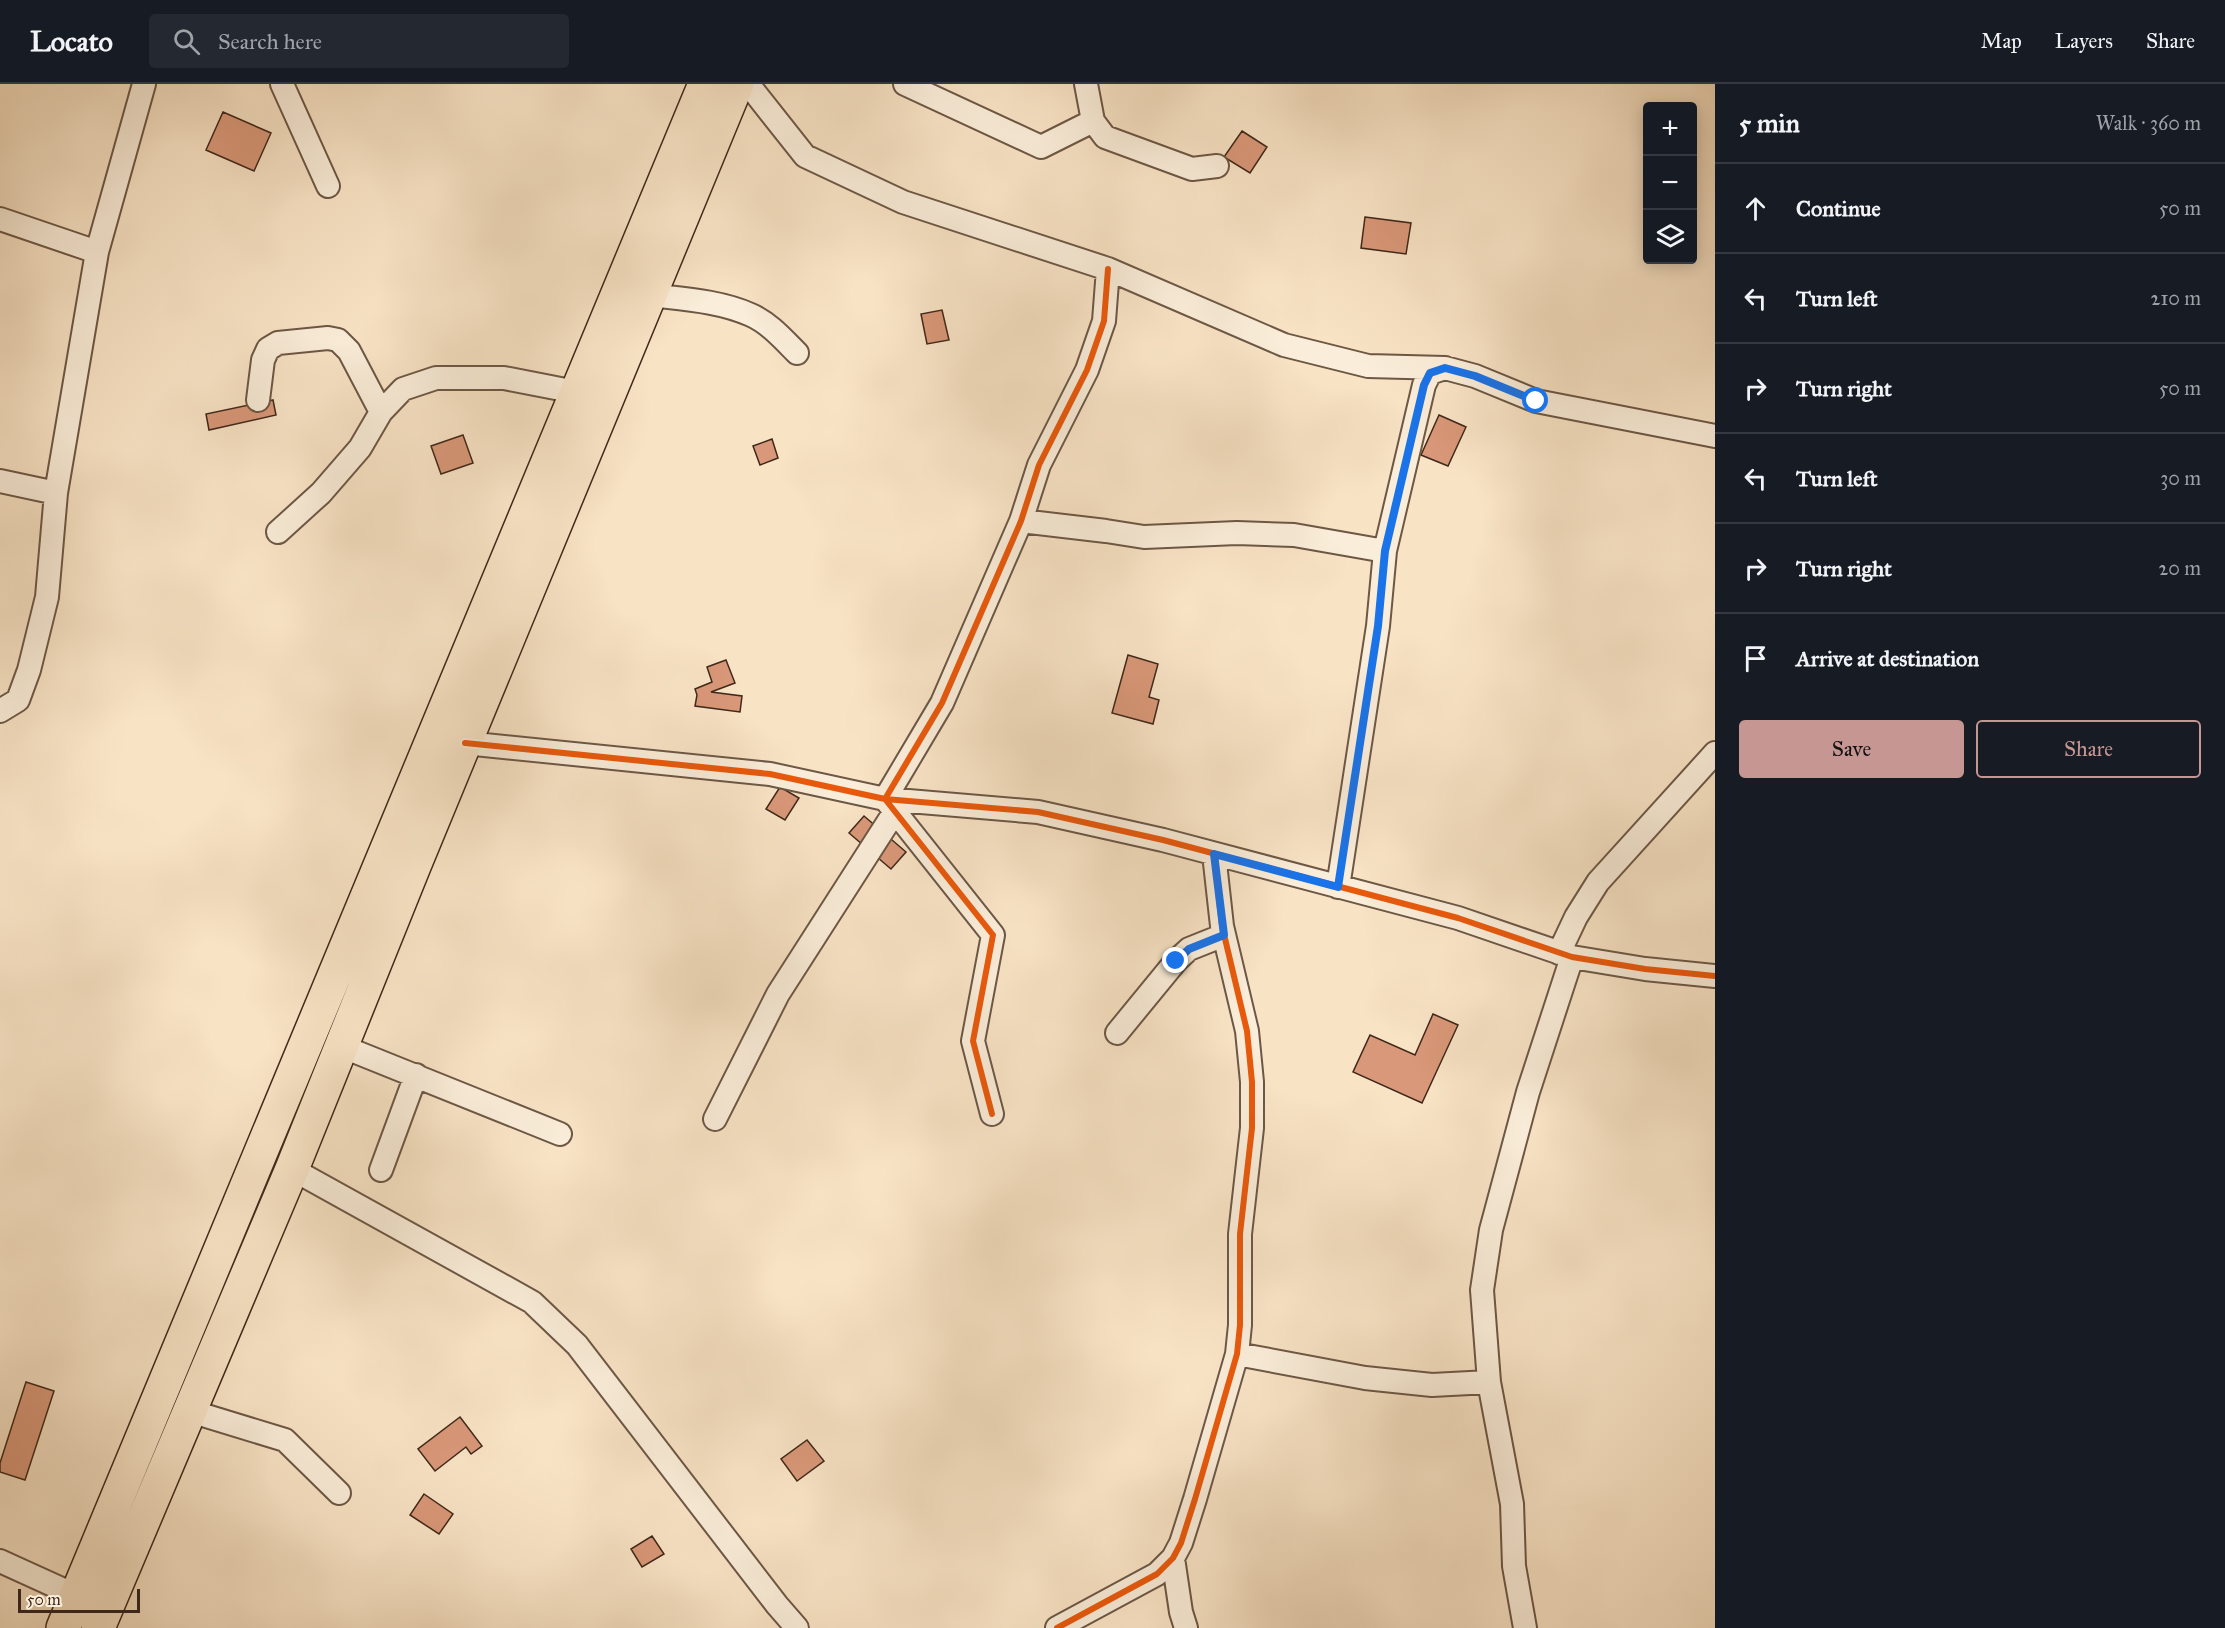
<!DOCTYPE html>
<meta charset="utf-8">
<style>
:root{--surface:#171b24;--page:#242831;--text:#f1f3f6;--muted:#9ea1a6;--line:#363941;--accent:#c59692}
body{margin:0;font-family:"IM FELL Great Primer",serif;background:var(--page);color:var(--text)}
.controls{position:absolute;right:18px;top:18px;display:grid;overflow:hidden;border-radius:6px;box-shadow:0 3px 15px #0003}
.controls button{width:54px;height:54px;display:grid;place-items:center;padding:0;border:0;border-bottom:2px solid var(--line);background:var(--surface);color:var(--text);font:30px sans-serif}
.scale{position:absolute;left:18px;bottom:15px;width:122px;box-sizing:border-box;padding-left:6px;border:3px solid #3f281a;border-top:0;font-size:16px;line-height:21px;white-space:nowrap;color:#3f281a;-webkit-text-stroke:4px #faedd9;paint-order:stroke}
.stop{position:absolute;width:18px;height:18px;margin:-14px;border:4px solid #1a73e8;border-radius:50%;background:#fff}
.stop.end{background:#1a73e8;border-color:#fff;box-shadow:0 2px 6px #0008}
.list{margin:0;padding:0;list-style:none}
h2{display:flex;justify-content:space-between;align-items:center;height:78px;margin:0;padding:0 24px;font-size:26px}
h2 small{font-size:20px;font-weight:400;color:var(--muted)}
.list li{display:grid;grid-template-columns:39px 1fr auto;gap:18px;align-items:center;box-sizing:border-box;height:90px;padding:0 24px;border-top:2px solid var(--line)}
.list b{display:block;font-size:22px;white-space:nowrap}
.list em{font-size:20px;font-style:normal;color:var(--muted)}
.actions{display:flex;gap:12px;padding:18px 24px}
.actions a{flex:1;padding:14px 0;border:2px solid var(--accent);border-radius:6px;text-align:center;font-size:21px;color:var(--accent)}
.actions .main{background:var(--accent);color:#111}
.icon{flex:none;width:33px;height:33px;fill:none;stroke:currentColor;stroke-width:2;stroke-linecap:round;stroke-linejoin:round}
.map{position:relative;flex:none;width:1715px;height:1544px;overflow:hidden}
header{display:flex;align-items:center;gap:36px;box-sizing:border-box;height:84px;padding:0 30px;background:var(--surface);border-bottom:2px solid var(--line)}
header strong{font-size:28px}
nav{display:flex;gap:33px;margin-inline-start:auto;font-size:21px}
.search{width:420px;height:54px;background:var(--page);display:flex;align-items:center;gap:15px;box-sizing:border-box;padding:0 21px;border-radius:6px;color:var(--muted);font-size:22px}
main{display:flex}
aside{flex:1;background:var(--surface)}
.map>svg:first-child{display:block}
.building{fill:#d99879;stroke:#3f281a;stroke-width:1.5}
.lines{fill:none;stroke-linecap:round;stroke-linejoin:round}
.minor-casing{stroke:#6d5745;stroke-width:26}
.highway-casing{stroke:#3f281a;stroke-width:36}
.minor{stroke:#faedd9;stroke-width:22}
.highway{stroke:#f8e3c5;stroke-width:33}
.cycleway-casing{stroke:#faedd9;stroke-width:10}
.cycleway{stroke:#e8590c;stroke-width:6}
.route{stroke:#1a73e8;stroke-width:8}
</style>
<header>
<strong>Locato</strong>
<div class="search"><svg class="icon" aria-label="search" viewBox="0 0 24 24"><circle cx="10" cy="10" r="6"/><path d="M15 15l6 6"/></svg>Search here</div>
<nav><a>Map</a><a>Layers</a><a>Share</a></nav>
</header>
<main>
<div class="map">
<svg width="1715" height="1544" viewBox="0 0 1715 1544">
<rect width="100%" height="100%" fill="#f8e3c5"/>
<filter id="stains"><feTurbulence type="fractalNoise" baseFrequency=".00333" numOctaves="4"/><feColorMatrix values="0 0 0 0 .2 0 0 0 0 .09 0 0 0 0 .02 0 0 0 .5 -.17"/></filter>
<radialGradient id="worn" r=".72"><stop offset=".6" stop-color="#630" stop-opacity="0"/><stop offset="1" stop-color="#630" stop-opacity=".3"/></radialGradient>
<!-- building -->
<path class="building" d="M223,28L271,49L254,87L206,66Z
M1242,47L1267,63L1250,89L1224,73Z
M1365,133L1411,139L1406,170L1361,164Z
M942,226L949,256L927,260L921,230Z
M273,316L276,331L209,346L206,330Z
M1439,331L1466,343L1448,382L1421,371Z
M463,351L473,379L441,390L431,362Z
M772,355L778,374L760,381L753,362Z
M1128,571L1158,580L1149,613L1159,616L1153,640L1112,629Z
M726,576L735,599L711,608L742,612L740,628L695,622L697,611L695,605L712,598L707,583Z
M780,703L799,714L785,736L766,725Z
M864,732L906,768L891,785L849,749Z
M1433,930L1458,941L1422,1019L1353,988L1370,951L1415,971Z
M26,1298L54,1307L25,1396L0,1388V1379Z
M460,1333L482,1362L471,1370L466,1363L435,1387L418,1365Z
M807,1356L824,1377L797,1397L781,1375Z
M424,1410L453,1430L439,1450L410,1431Z
M652,1452L664,1470L642,1483L631,1465Z"/>
<g class="lines">
<!-- minor casing -->
<g class="minor-casing">
<path id="minor" d="M282,0L328,102
M748,0L805,72L903,118L1108,185L1284,261L1368,282L1445,284
M905,0L1041,63L1093,37
M1086,0L1093,37L1105,53L1192,85L1217,82
M0,135L97,168
M650,211C683,215 720,217 751,231C769,239 783,255 797,269
M258,316L263,276L268,265L278,259L328,254L338,256L349,267L381,328
M0,397L56,409
M1021,437L1106,447L1144,453L1237,449L1294,451L1385,467
M278,448L321,409L360,364L381,328L403,305L436,294H504L576,308
M0,627L18,616L29,586L47,513L56,409L97,168L144,0
M465,659L770,690L885,715L1038,728L1163,756L1458,834L1572,873L1645,885L1715,892
M1338,803L1378,542L1385,467L1424,301L1430,289L1445,284L1475,292L1536,317L1715,352
M1559,869L1576,833L1598,798L1715,669
M1117,949L1176,877L1189,865L1224,851
M341,962L560,1050
M992,1030L973,957L993,851L885,715L942,619L1021,437L1039,381L1087,286L1104,237L1108,185
M715,1035L778,910L901,718
M292,1085L532,1218L577,1261L777,1521L797,1544
M381,1086L416,991
M1237,1270L1365,1294L1432,1301L1489,1298
M190,1327L285,1356L339,1409
M1173,1474L1181,1528L1186,1544
M0,1477L77,1512
M1057,1544L1157,1490L1173,1474L1181,1459L1195,1415L1237,1270L1240,1241V1150L1252,1044V998L1247,947L1222,842L1214,770
M1525,1544L1514,1482L1512,1420L1489,1298L1482,1206L1491,1146L1528,1008L1572,873"/>
</g>
<!-- highway casing -->
<g class="highway-casing">
<path id="highway" d="M63,1544L705,0
M98,1544L292,1085L414,782L737,0"/>
</g>
<!-- minor -->
<use href="#minor" class="minor"/>
<!-- highway -->
<use href="#highway" class="highway"/>
<!-- cycleway casing -->
<g class="cycleway-casing">
<path id="cycleway" d="M465,659L770,690L885,715L1038,728L1163,756L1458,834L1572,873L1645,885L1715,892
M992,1030L973,957L993,851L885,715L942,619L1021,437L1039,381L1087,286L1104,237L1108,185
M1057,1544L1157,1490L1173,1474L1181,1459L1195,1415L1237,1270L1240,1241V1150L1252,1044V998L1247,947L1222,842L1214,770"/>
</g>
<!-- cycleway -->
<use href="#cycleway" class="cycleway"/>
</g>
<g class="lines">
<!-- route -->
<path class="route" d="M1176,877L1189,865L1224,851L1214,770L1338,803L1378,542L1385,467L1424,301L1430,289L1445,284L1475,292L1536,317"/>
</g>
<rect width="100%" height="100%" filter="url(#stains)"/>
<rect width="100%" height="100%" fill="url(#worn)"/>
</svg>
<div class="controls">
<button>+</button>
<button>−</button>
<button><svg class="icon" aria-label="layers" viewBox="0 0 24 24"><path d="M12 4l9 5-9 5-9-5zM3 14l9 5 9-5"/></svg></button>
</div>
<div class="scale">50 m</div>
<div class="stop" style="left:1536px;top:317px"></div>
<div class="stop end" style="left:1176px;top:877px"></div>
</div>
<aside>
<h2>5 min<small>Walk · 360 m</small></h2>
<ul class="list">
<li><svg class="icon" aria-label="ahead" viewBox="0 0 24 24"><path d="M12 20V5M6 11l6-6 6 6"/></svg><div><b>Continue</b></div><em>50 m</em></li>
<li><svg class="icon" aria-label="left" viewBox="0 0 24 24"><path d="M17 20v-9H6M10 6l-5 5 5 5"/></svg><div><b>Turn left</b></div><em>210 m</em></li>
<li><svg class="icon" aria-label="right" viewBox="0 0 24 24"><path d="M7 20v-9h11M14 6l5 5-5 5"/></svg><div><b>Turn right</b></div><em>50 m</em></li>
<li><svg class="icon" aria-label="left" viewBox="0 0 24 24"><path d="M17 20v-9H6M10 6l-5 5 5 5"/></svg><div><b>Turn left</b></div><em>30 m</em></li>
<li><svg class="icon" aria-label="right" viewBox="0 0 24 24"><path d="M7 20v-9h11M14 6l5 5-5 5"/></svg><div><b>Turn right</b></div><em>20 m</em></li>
<li><svg class="icon" aria-label="arrive" viewBox="0 0 24 24"><path d="M6 21V4h12l-3 4 3 4H6"/></svg><div><b>Arrive at destination</b></div></li>
</ul>
<div class="actions"><a class="main">Save</a><a>Share</a></div>
</aside>
</main>
